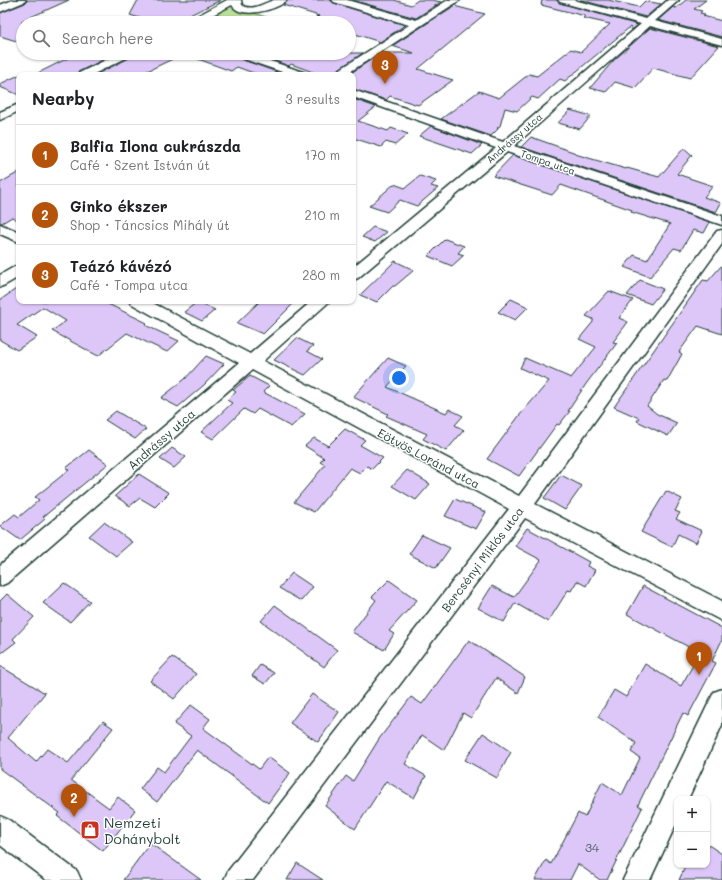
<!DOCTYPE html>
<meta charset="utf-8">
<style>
:root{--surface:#fff;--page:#f2f2f2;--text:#202124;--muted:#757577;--line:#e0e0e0;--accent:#b45309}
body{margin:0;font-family:Mali,sans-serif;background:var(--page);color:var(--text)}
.controls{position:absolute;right:12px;bottom:12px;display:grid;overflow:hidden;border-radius:8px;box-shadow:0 1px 3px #0004}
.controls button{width:36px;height:36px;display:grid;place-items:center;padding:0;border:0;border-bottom:1px solid var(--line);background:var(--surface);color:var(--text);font:20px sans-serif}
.you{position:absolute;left:399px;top:378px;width:14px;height:14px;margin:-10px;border:3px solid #fff;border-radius:50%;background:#1a73e8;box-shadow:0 0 0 6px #1a73e833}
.badge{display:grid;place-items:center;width:26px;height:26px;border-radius:50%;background:var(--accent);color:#fff;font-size:13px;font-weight:700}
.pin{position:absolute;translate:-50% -33px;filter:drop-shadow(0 1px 2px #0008)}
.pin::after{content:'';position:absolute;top:21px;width:14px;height:12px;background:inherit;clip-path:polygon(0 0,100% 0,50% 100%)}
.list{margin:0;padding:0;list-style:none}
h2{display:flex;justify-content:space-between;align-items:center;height:52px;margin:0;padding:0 16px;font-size:17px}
h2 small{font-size:13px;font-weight:400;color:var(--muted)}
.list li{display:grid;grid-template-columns:26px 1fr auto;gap:12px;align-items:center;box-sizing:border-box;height:60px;padding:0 16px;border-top:1px solid var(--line)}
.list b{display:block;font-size:15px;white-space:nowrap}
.list p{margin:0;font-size:13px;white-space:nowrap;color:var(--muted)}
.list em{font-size:13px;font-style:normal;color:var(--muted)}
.icon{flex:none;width:22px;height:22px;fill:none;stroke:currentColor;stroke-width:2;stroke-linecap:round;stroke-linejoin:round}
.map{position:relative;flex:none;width:722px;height:880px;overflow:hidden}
.search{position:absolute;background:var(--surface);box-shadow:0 1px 3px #0004;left:16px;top:16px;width:340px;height:44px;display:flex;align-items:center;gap:10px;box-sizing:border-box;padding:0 14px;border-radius:22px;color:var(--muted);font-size:15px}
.panel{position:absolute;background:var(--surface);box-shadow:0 1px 3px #0004;left:16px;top:72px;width:340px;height:232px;border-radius:8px}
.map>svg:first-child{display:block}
.green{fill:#bbde98;stroke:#6d8e66}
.building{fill:#ddc7f8;stroke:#1f3d34}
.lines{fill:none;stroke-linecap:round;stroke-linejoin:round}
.minor-casing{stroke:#1f3d34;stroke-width:3}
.minor{fill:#fff;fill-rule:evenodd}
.labels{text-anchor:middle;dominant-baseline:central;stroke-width:3;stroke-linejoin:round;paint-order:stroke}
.far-street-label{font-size:10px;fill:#1f3d34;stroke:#fff}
.street-label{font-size:12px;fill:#1f3d34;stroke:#fff}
.near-number-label{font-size:12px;fill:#4e6065}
.near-poi-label{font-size:14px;fill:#1f3d34;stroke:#fff;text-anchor:start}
</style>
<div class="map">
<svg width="722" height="880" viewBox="0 0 722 880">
<rect width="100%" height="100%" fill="#fff"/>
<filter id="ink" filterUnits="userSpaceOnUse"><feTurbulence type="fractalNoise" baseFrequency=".025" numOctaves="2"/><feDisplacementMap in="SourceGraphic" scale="8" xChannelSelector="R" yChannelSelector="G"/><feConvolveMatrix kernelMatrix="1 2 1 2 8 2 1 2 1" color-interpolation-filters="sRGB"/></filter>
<g filter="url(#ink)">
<!-- green -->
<path class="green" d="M231,6L273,19C257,28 225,23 208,18Z"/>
<!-- building -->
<path class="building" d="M28,0H69L22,21L23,43L0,36V13L25,3Z
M138,0H221L173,23H155L130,15Z
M288,0H330L334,3L405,25L380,42L349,32V23H335L316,17L319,16L283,5Z
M352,0H394L411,5L418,0H432L441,2L416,18Z
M542,0H556L560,3L638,25L632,30L630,27L565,81L560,79L538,99L532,97L517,111L505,108L500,126L497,128L498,129L491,136L441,119L479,91L499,98L529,74L537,76L571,49L581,52L610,24L583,18L585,16L541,5Z
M580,0H608L639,7L645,1L661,4L646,17Z
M686,0H706L694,9L702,11L700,13L705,14L703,16L722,21V37L658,20L673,7L676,8Z
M454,6L485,14L418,69L453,80L418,105L390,96L386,100L353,89V75H348L381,53H414L392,46Z
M650,28L719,46L690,78L653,68L635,88L615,82L606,92L590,88L613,61Z
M90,53H117L78,72L76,75H34L72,56L79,58Z
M134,53H185L139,75H95L133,56Z
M188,53H230L232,56L277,72L272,75H259L237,67L231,71L187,55Z
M252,53H363L330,75H321L291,64L289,66Z
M19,75V95L0,87V84Z
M353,99L376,107L358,121L388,131L391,128L408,134L395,145L386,142L381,147L353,138Z
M570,110L591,116L580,129L558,123Z
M431,126L482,145L472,154L419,136Z
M531,137L576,153L575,154L626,169L627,168L659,177L684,148L692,155L677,174L713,186L704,197L721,203L716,212L521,147Z
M513,155L710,222L704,233L693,230L681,250L674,248L650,277L624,267L634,255L647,260L670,224L631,212L632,210L561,185L552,195L493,176Z
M19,172V221L12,217L2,223H0V183Z
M420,176L436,181L431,186L438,188L417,206L400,200L387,212L369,206L394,184L405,188Z
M373,227L387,232L375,242L362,237Z
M445,239L464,246L458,253L464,255L452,266L428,256Z
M395,261L414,270L395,286H393L377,302L360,295Z
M722,265V334L698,326L679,352L682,354L667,381L664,380L647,406L657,414L677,423L668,436L637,421L639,418L614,407L703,280L708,281Z
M640,280L663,289L651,304L627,295Z
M19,287V301H102L147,323L145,325L179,341L167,352L127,333L98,356L52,331L66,321L43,307L17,325L37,337L17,350L0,340V300Z
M609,291L633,300L619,318L628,322L613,342L617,343L586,384L568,411H570L559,425L557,424L519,476L487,459L519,416L549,381L520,368L525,358L571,378L596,347L579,339L593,322V319L586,316Z
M511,299L528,307L515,320L498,312Z
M260,301H296L263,334L237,323Z
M197,302L215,310L202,321L184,312Z
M297,338L313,346L307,351L322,359L305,375L274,360Z
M206,356L224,364L204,385L178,407L161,398L185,379Z
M388,358L406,366L387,387L446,413L449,409L463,416L455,425L464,430L446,451L423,439L427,434L386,416L388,414L353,397Z
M250,376L269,386L263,392L305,414L291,427L258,409L253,414L244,409L213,439L201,432L232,403L227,400L236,392L233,390Z
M116,411L146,429L135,439L105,420Z
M345,429L365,440L360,445L383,458L372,469L367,466L360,473L350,468L314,512L294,502L325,465L320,462L324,458L305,446L314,438L328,446Z
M172,448L186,457L174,468L160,459Z
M89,450L108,464L43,517L45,519L20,540L0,526L15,514L19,517L39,500L35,497L69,470L66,468Z
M407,470L430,484L416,500L392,486Z
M139,474L169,493L155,507L140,498L130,506L115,496Z
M561,475L582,486L565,510L544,498Z
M666,491L682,499L675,511L680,513L676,519L702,531L696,543L678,534L672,547L641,532Z
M455,499L486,512L476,529L445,516Z
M104,522L132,542L116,556L89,536Z
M527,528L589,562L587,566L595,570L586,586L577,581L571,591L568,590L548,622L515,603L504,622L478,608L492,586L514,597L541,560L515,546Z
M422,535L450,548L436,568L409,554Z
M292,573L313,587L301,601L279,588Z
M389,580L417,600L389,631L394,634L384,650L352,632L376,600L372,597Z
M64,583L90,601L70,622L43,603Z
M643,586L722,628V640L712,661L716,663L688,716L683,713L638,805L642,808L607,880H600L578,864L570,880H535L546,860L551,864L578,813L585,817L602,782L622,795L640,758L631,752L636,743L598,717L614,690L626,697L645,664L681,686L700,653L627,614Z
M7,594L34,617L13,639L16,642L0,654V601Z
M275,605L337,650L324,667L261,621Z
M469,640L525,677L518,693L496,678L471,718L463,713L444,750L422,735L405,764L426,776L414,798L386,781L355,829L325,806L346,776L353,781L379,739L411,697L422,704Z
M172,657L196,674L174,699L150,681Z
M260,665L274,673L265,684L252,676Z
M0,666L45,693L8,738L36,762L47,749L68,763L103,721L113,728L71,780L109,808L118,797L135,810L103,851L57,816L60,813L0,769Z
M312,694L339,712L318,742L290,723Z
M191,705L210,719L203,728L259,769L268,757L290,773L268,803L197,750L157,802L140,789L157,767L164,772L191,736L174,724Z
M483,733L511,752L497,778L465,760Z
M150,843L201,880H123Z
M707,844L722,854V880H679L686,865H707Z
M297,863L323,880H287Z"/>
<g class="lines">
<!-- minor casing -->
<g class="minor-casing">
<path id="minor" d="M13,0H26L24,2L0,12V5Z
M227,0H241L242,5C252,12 264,3 274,0C278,0 283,0 287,0C278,10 240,20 232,5L197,23H184Z
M332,0H347L416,20L448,0H460L345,75H331L409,25L334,2Z
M558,0H574L646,19L668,0H679L655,21L722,39V45L650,26L514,146L722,216V225L507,152L358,278L353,280V267L496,148L353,97V90L503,142L641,24L560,2Z
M120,53H133L132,55L92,75H77L79,73Z
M231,53H247L306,73L308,75H291L232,55Z
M19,104V111L0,120V112Z
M0,224L19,232V242L0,234Z
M722,230V244L535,504L722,601V621L525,518L253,880H224L228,871L509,509L252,370L7,583L0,586V565L239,363L132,304L129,301H149L250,354L312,301H330L263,361L519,496L717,231Z
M19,265V277L5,285L0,287V275L14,267Z
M722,689V725L688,799H677V822L650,880H623L714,692Z
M0,816L9,820L77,871L81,880H46L0,845Z"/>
</g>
<!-- minor -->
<use href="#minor" class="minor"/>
</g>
</g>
<!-- icons -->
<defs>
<g id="shop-square" transform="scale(1)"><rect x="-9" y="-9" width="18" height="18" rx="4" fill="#c8321e" stroke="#fff"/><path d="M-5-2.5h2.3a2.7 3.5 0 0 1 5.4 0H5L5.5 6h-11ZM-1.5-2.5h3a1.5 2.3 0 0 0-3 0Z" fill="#fff"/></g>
</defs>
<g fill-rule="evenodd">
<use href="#shop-square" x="90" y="830"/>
</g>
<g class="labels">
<!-- far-street labels -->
<g class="far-street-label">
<text transform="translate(514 138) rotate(-41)">Andrássy utca</text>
<text transform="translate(548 162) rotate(19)">Tompa utca</text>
</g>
<!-- street labels -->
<g class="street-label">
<text transform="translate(161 439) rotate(-41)">Andrássy utca</text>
<text transform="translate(429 458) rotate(28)">Eötvös Loránd utca</text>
<text transform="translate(482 559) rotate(-53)">Bercsényi Miklós utca</text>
</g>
<!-- near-number labels -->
<g class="near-number-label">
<text x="592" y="847">34</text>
</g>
<!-- near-poi labels -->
<g class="near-poi-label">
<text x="104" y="822">Nemzeti<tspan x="104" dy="16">Dohánybolt</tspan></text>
</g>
</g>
</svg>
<div class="controls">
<button>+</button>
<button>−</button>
</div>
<div class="you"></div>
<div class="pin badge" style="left:699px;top:675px">1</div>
<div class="pin badge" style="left:74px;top:817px">2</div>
<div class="pin badge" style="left:385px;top:84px">3</div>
<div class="search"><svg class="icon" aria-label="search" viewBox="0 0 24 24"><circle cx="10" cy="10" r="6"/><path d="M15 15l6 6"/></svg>Search here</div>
<section class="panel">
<h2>Nearby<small>3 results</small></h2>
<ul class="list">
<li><span class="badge">1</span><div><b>Balfia Ilona cukrászda</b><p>Café · Szent István út</p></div><em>170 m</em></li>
<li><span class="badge">2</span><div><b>Ginko ékszer</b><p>Shop · Táncsics Mihály út</p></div><em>210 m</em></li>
<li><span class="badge">3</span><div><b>Teázó kávézó</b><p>Café · Tompa utca</p></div><em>280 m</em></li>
</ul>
</section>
</div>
